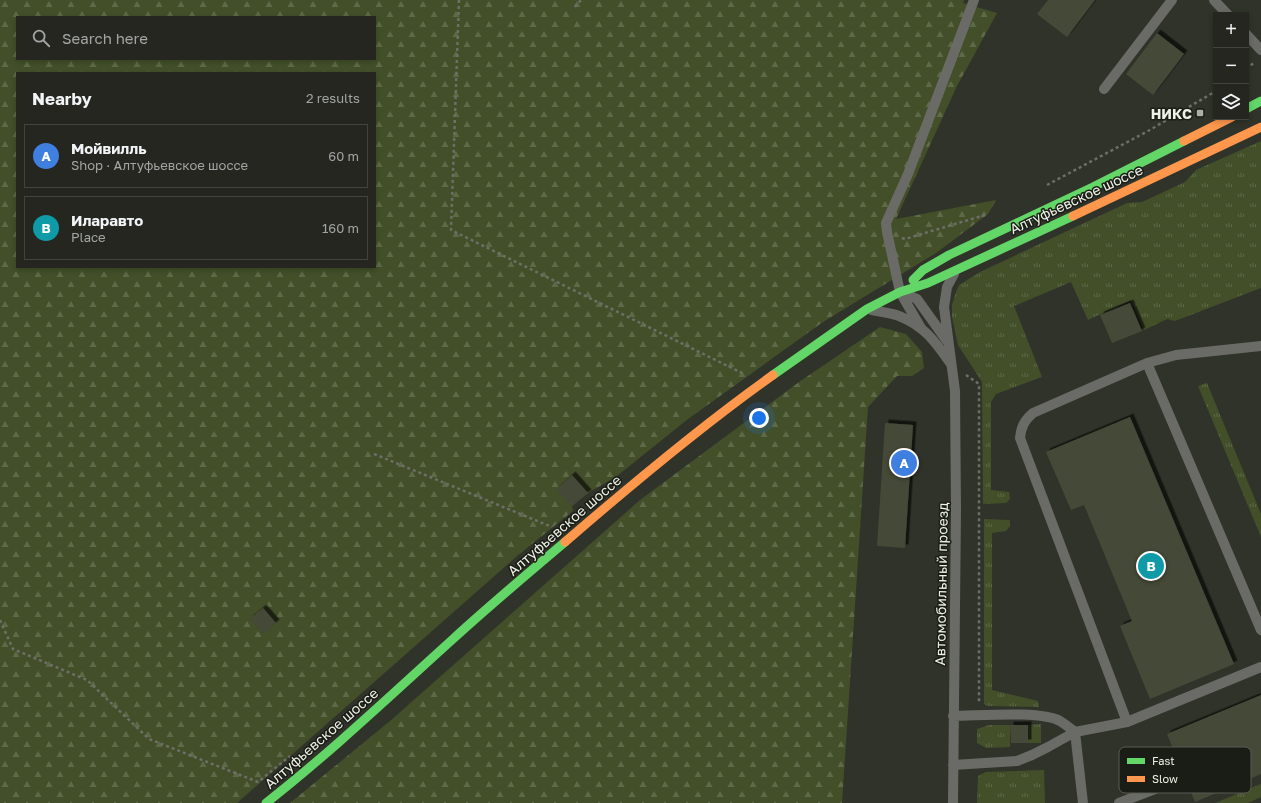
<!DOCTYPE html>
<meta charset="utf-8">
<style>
:root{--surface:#24261f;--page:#2c2e28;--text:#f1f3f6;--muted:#a3a5a4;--line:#41433d;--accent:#abaea4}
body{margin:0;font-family:"Golos Text",sans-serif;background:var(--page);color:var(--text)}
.controls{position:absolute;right:12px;top:12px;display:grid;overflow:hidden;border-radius:0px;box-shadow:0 2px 6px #0003}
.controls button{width:36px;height:36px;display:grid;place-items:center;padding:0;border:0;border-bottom:1px solid var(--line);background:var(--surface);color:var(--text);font:20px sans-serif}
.you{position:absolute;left:759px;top:418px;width:14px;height:14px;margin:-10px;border:3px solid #fff;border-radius:50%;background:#1a73e8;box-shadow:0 0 0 6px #1a73e833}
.badge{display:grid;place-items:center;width:26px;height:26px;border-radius:50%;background:var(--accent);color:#fff;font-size:13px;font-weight:700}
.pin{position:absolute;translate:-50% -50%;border:2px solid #fff;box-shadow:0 1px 4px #0006}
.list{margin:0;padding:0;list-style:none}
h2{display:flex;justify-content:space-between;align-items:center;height:52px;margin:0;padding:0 16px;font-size:17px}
h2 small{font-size:13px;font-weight:400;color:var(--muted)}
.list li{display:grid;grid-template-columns:26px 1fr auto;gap:12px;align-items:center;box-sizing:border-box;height:64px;margin:0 8px 8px;padding:0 8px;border:1px solid var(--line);border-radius:0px}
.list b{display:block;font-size:15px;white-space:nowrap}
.list p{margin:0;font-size:13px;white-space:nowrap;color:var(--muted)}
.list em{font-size:13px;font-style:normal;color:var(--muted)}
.icon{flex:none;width:22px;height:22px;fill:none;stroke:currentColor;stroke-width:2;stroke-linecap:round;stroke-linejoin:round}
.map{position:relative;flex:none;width:1261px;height:803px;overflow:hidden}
.search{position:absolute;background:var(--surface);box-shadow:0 2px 6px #0003;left:16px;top:16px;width:360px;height:44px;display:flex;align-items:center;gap:10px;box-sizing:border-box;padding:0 14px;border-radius:0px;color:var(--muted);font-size:15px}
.panel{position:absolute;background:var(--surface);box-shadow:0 2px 6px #0003;left:16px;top:72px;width:360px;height:196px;border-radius:0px}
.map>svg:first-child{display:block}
.grass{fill:url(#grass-tufts)}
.forest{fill:url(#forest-firs);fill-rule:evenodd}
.building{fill:#454939;filter:url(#shadow)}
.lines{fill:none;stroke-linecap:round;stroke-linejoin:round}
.path{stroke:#6d6e6a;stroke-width:2.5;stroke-dasharray:3 3;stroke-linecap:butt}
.lane{stroke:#6a6b66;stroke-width:10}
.fast{stroke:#63d668;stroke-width:9}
.slow{stroke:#ff974d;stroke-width:9}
.poi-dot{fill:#abaea4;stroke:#1a1d15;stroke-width:1.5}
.labels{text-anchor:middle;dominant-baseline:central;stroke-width:3;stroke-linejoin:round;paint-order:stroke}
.poi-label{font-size:14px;font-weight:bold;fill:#edf1e6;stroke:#1a1d15;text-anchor:end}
.street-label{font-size:14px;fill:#edf1e6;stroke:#1a1d15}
.key{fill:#1a1d15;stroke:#595d54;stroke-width:1}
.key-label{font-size:11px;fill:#edf1e6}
</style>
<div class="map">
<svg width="1261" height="803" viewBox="0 0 1261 803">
<defs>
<pattern id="grass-tufts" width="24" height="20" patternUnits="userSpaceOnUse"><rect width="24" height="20" fill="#434f29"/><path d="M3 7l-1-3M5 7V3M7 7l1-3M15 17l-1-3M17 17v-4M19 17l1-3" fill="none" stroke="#5e6948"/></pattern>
<pattern id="forest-firs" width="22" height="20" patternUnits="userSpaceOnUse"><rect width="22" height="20" fill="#434f29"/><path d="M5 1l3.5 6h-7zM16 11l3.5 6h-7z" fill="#5e6948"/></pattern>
<filter id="shadow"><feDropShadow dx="3.5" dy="-3.5" stdDeviation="0" flood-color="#0009"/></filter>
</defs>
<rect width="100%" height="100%" fill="#303329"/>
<!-- grass -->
<path class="grass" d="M1261,141V288L1175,321L1167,319L1144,330L1131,300L1088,320L1071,282L1014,306L1042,377L996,394L991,402V490L1009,492L1010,499L1006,503L983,504L982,382L958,345L952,317V305L956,292L959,285L980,272L1127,203L1142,202L1185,182L1196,170Z
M1207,383L1261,514V537L1198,386Z
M984,519L1010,520V526L1006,531L992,533V690L1038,701L1039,707L988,706L984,704Z
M1041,724V743H1028V725Z
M989,725H1010V747L986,748L977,743V729Z
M1044,770L1045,803H977L978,776L986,772Z
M1261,784V797L1248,803H1215Z"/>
<!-- forest -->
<path class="forest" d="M0,0H964L963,3L997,13L957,86L896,219L996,200L988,214L936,253L823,322L688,419L617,476L588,493L572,506L573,511L517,556L237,803H0ZM17,17H375V59H17ZM17,73H375V267H17Z
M880,327L906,334L922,352L924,368L912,376H897L868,407L842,803H290L390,721L640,500L799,382Z"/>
<!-- building -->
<path class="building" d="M1048,0H1095L1067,37L1037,14Z
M1157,33L1184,54L1153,95L1126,74Z
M1130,303L1142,331L1112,343L1100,315Z
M1130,417L1234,664L1150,699L1120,626L1132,621L1084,505L1071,510L1046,452Z
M885,423L913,425L905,548L877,546Z
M572,475L588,493L572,506L556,490Z
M263,608L276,623L263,634L250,619Z
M1261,695V774L1195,802L1167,734Z
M1010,725H1028V743H1011Z"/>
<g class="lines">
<!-- path -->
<path class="path" d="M459,0L451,230L742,373
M575,7L581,0
M1246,69L1255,62
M1047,185L1148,131L1216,91
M902,238L905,239L985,215
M966,375L979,384V703
M374,454L552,527
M0,620L13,649L87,680L149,739L258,782L290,756"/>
<!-- lane -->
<path class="lane" d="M1214,0L1228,15
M1246,34L1261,50
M1104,89L1172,0
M904,293L917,299L947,341
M872,310C881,312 891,313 899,316C925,326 936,343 951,364
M921,328L900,292L887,232L886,223L908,174L974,0
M1147,363L1261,630
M953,716C978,716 1040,710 1060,721C1065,724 1070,728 1075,732L1083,803
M1127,722L1020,438C1021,427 1024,421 1033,413L1147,363L1176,355L1261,346
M953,765L1017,761L1032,755L1048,747L1075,732L1127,722L1261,667
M953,803L956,510L955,391L944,307L947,287L954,274
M1119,803L1173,782"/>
<!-- fast -->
<path class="fast" d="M1246,109L1261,101
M913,280L923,270L949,255L1093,187L1184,141
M773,375L867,309L900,292L928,283L1073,216
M266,803C331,752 391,695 453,639C489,606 527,574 565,542"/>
<!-- slow -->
<path class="slow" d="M1184,141L1232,117
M1073,216L1261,127
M565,542C632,484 701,426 773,375"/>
</g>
<!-- markers -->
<rect class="poi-dot" x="1196" y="109" width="8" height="8" rx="2"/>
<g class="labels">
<!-- poi labels -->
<g class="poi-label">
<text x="1192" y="113">НИКС</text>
</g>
<!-- street labels -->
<g class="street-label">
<text transform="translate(1076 199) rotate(-25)">Алтуфьевское шоссе</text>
<text transform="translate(564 525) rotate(-41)">Алтуфьевское шоссе</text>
<text transform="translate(941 584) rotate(-89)">Автомобильный проезд</text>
<text transform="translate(321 738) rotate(-41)">Алтуфьевское шоссе</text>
</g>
</g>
<!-- legend -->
<rect x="1119" y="747" width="132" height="46" rx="6" class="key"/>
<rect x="1127" y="758" width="18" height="6" fill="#63d668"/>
<rect x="1127" y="776" width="18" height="6" fill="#ff974d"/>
<g class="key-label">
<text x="1152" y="765">Fast</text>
<text x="1152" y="783">Slow</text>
</g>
</svg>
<div class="controls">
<button>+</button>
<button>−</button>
<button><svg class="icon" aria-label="layers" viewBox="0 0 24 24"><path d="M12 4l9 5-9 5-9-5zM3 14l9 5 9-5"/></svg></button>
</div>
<div class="you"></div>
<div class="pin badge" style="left:904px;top:463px;background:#3f7fe0">A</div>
<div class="pin badge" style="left:1151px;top:566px;background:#0f9aa8">B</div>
<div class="search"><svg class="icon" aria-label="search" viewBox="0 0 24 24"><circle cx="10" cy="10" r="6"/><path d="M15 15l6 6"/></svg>Search here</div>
<section class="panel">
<h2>Nearby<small>2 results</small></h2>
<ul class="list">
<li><span class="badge" style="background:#3f7fe0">A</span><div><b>Мойвилль</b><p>Shop · Алтуфьевское шоссе</p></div><em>60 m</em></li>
<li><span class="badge" style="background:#0f9aa8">B</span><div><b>Иларавто</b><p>Place</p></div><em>160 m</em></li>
</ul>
</section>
</div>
